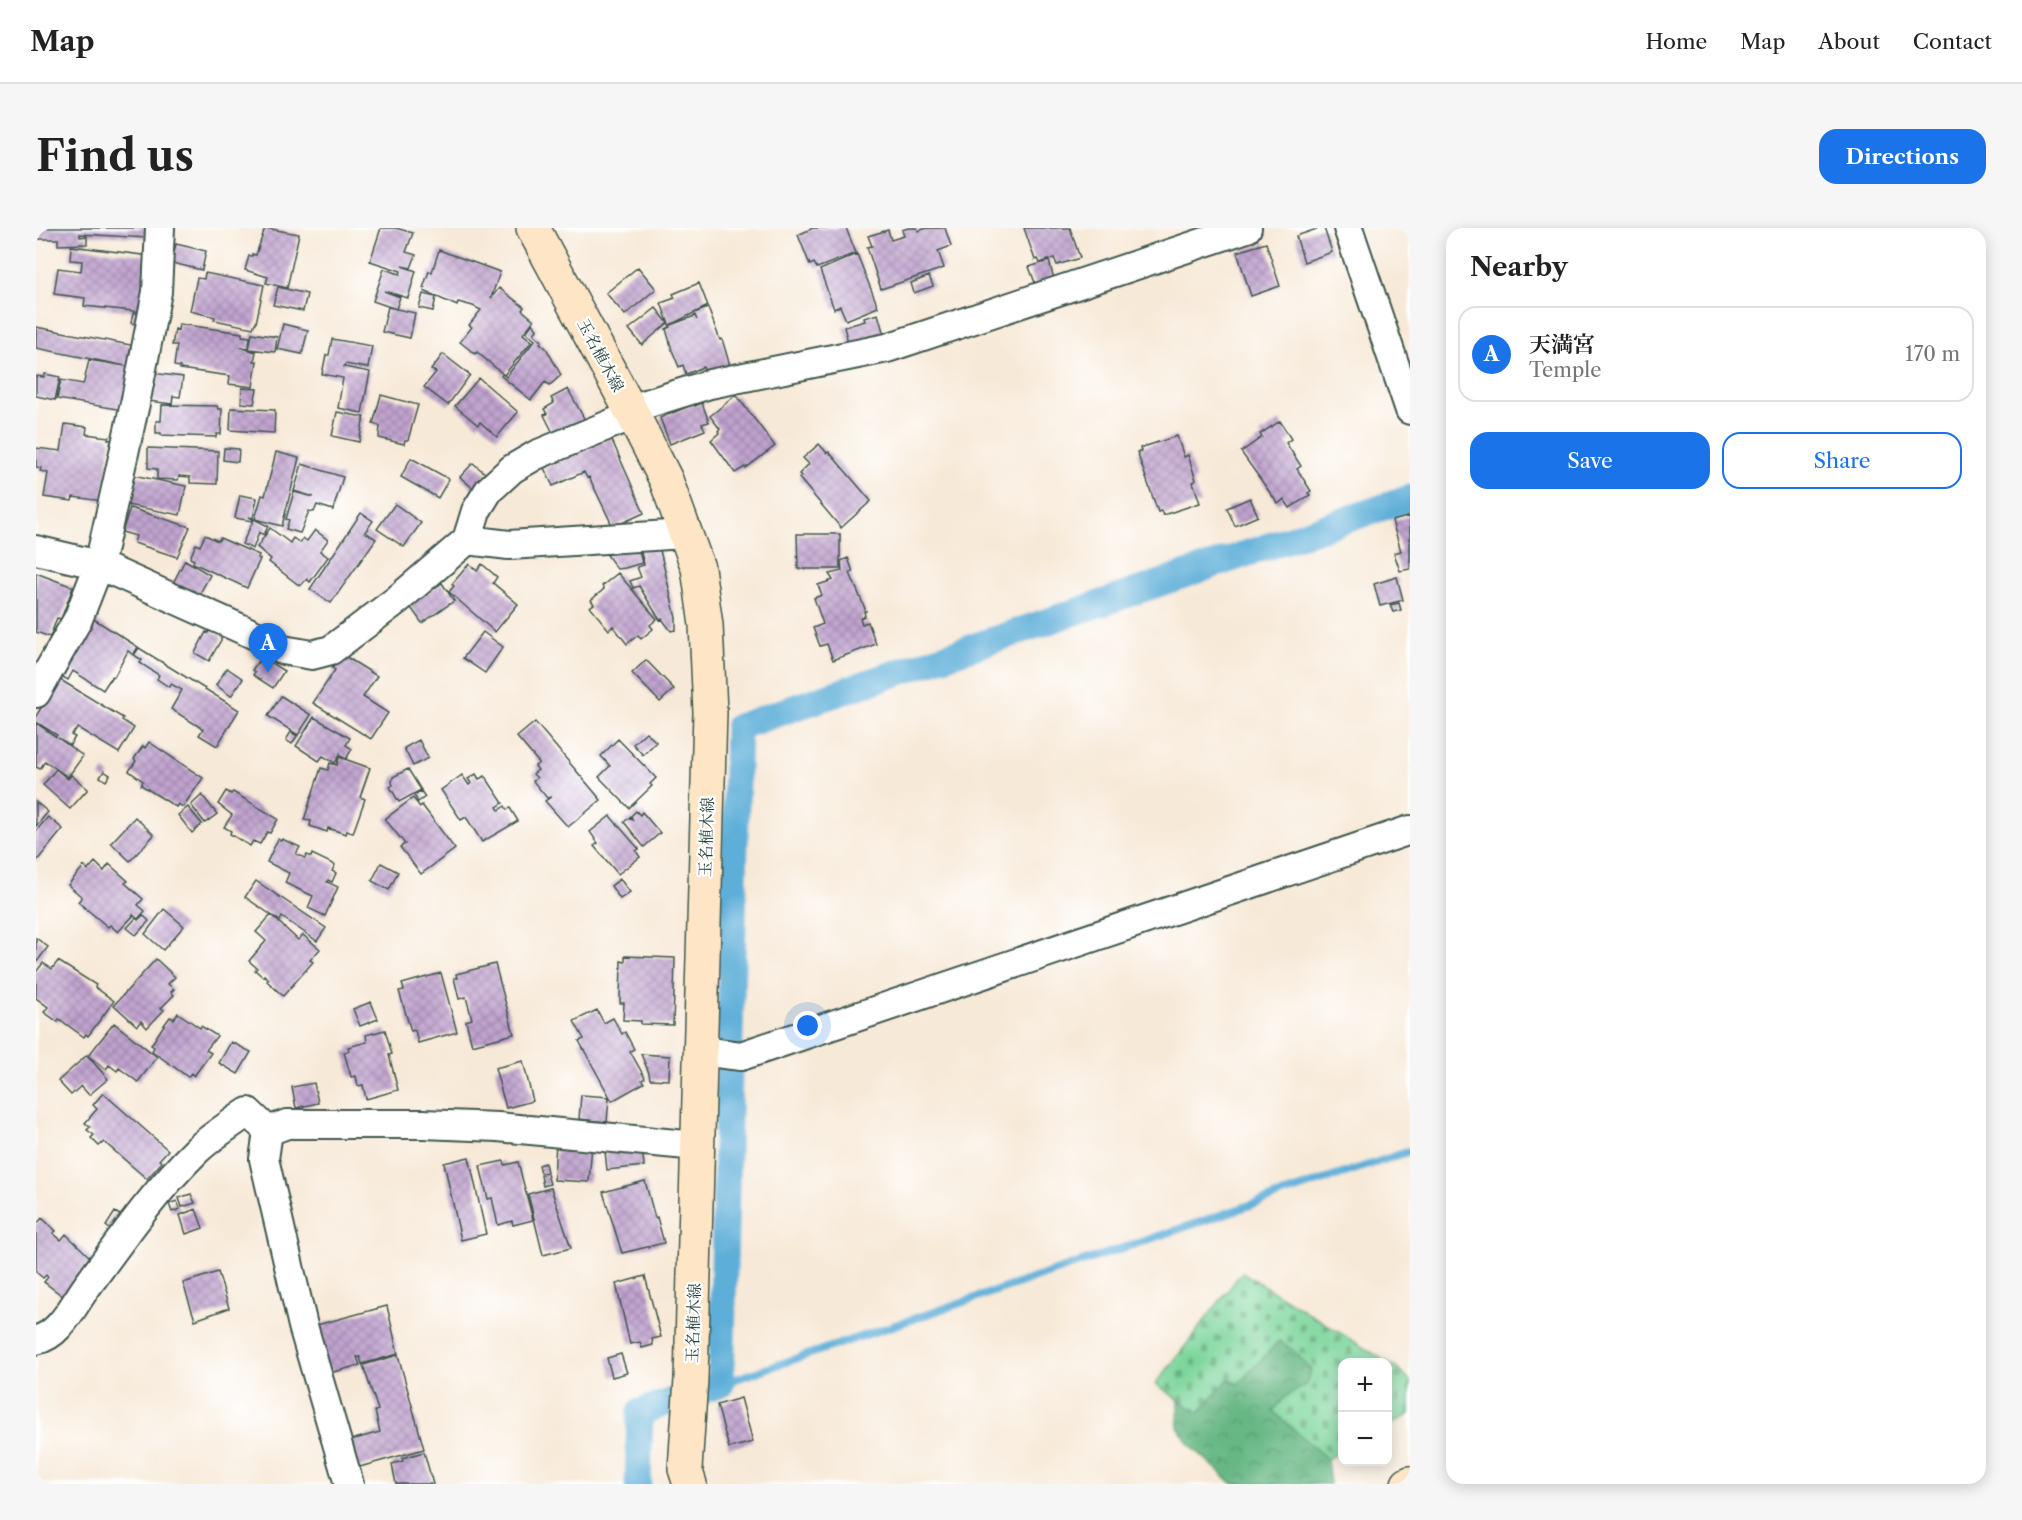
<!DOCTYPE html>
<meta charset="utf-8">
<style>
:root{--surface:#fff;--page:#f6f6f6;--text:#222;--muted:#767676;--line:#e0e0e0;--accent:#1a73e8}
body{margin:0;font-family:"Libre Caslon Text","Noto Serif JP",serif;background:var(--page);color:var(--text)}
.controls{position:absolute;right:18px;bottom:18px;display:grid;overflow:hidden;border-radius:12px;box-shadow:0 3px 15px #0003}
.controls button{width:54px;height:54px;display:grid;place-items:center;padding:0;border:0;border-bottom:2px solid var(--line);background:var(--surface);color:var(--text);font:30px sans-serif}
.you{position:absolute;left:772px;top:798px;width:21px;height:21px;margin:-15px;border:4px solid #fff;border-radius:50%;background:#1a73e8;box-shadow:0 0 0 9px #1a73e833}
.badge{display:grid;place-items:center;width:39px;height:39px;border-radius:50%;background:var(--accent);color:#fff;font-size:20px;font-weight:700}
.pin{position:absolute;translate:-50% -50px;filter:drop-shadow(0 2px 3px #0008)}
.pin::after{content:'';position:absolute;top:32px;width:21px;height:18px;background:inherit;clip-path:polygon(0 0,100% 0,50% 100%)}
.list{margin:0;padding:0;list-style:none}
h2{display:flex;justify-content:space-between;align-items:center;height:78px;margin:0;padding:0 24px;font-size:26px}
h2 small{font-size:20px;font-weight:400;color:var(--muted)}
.list li{display:grid;grid-template-columns:39px 1fr auto;gap:18px;align-items:center;box-sizing:border-box;height:96px;margin:0 12px 12px;padding:0 12px;border:2px solid var(--line);border-radius:18px}
.list b{display:block;font-size:22px;white-space:nowrap}
.list p{margin:0;font-size:20px;white-space:nowrap;color:var(--muted)}
.list em{font-size:20px;font-style:normal;color:var(--muted)}
.actions{display:flex;gap:12px;padding:18px 24px}
.actions a{flex:1;padding:14px 0;border:2px solid var(--accent);border-radius:18px;text-align:center;font-size:21px;color:var(--accent)}
.actions .main{background:var(--accent);color:#fff}
.map{position:relative;flex:none;width:1374px;height:1256px;overflow:hidden;border-radius:18px}
header{display:flex;align-items:center;gap:36px;box-sizing:border-box;height:84px;padding:0 30px;background:var(--surface);border-bottom:2px solid var(--line)}
header strong{font-size:28px}
nav{display:flex;gap:33px;margin-inline-start:auto;font-size:21px}
.intro{display:flex;align-items:center;justify-content:space-between;box-sizing:border-box;height:144px;padding:0 36px}
h1{margin:0;font-size:42px}
.button{padding:15px 27px;border-radius:18px;background:var(--accent);color:#fff;font-size:21px;font-weight:700}
main{display:flex;gap:36px;padding:0 36px}
aside{flex:1;background:var(--surface);border-radius:18px;box-shadow:0 3px 15px #0003}
.map>svg:first-child{display:block}
.forest{fill:url(#forest-crowns);stroke:#427a5c;stroke-width:1.5}
.cemetery{fill:url(#cemetery-stones);stroke:#4e8a68;stroke-width:1.5}
.lines{fill:none;stroke-linecap:round;stroke-linejoin:round}
.stream{stroke:#5daed8;stroke-width:8}
.canal{stroke:#5daed8;stroke-width:27}
.building{fill:url(#building-cross-hatch)}
.minor-casing{stroke:#3f574c;stroke-width:32}
.secondary-casing{stroke:#3f574c;stroke-width:36}
.minor{stroke:#fff;stroke-width:28}
.secondary{stroke:#fde5c5;stroke-width:33}
.labels{text-anchor:middle;dominant-baseline:central;stroke-width:4.5;stroke-linejoin:round;paint-order:stroke}
.street-label{font-size:16px;fill:#1f3d34;stroke:#fff}
</style>
<header>
<strong>Map</strong>
<nav><a>Home</a><a>Map</a><a>About</a><a>Contact</a></nav>
</header>
<div class="intro"><h1>Find us</h1><a class="button">Directions</a></div>
<main>
<div class="map">
<svg width="1374" height="1256" viewBox="0 0 1374 1256">
<defs>
<pattern id="forest-crowns" width="20" height="18" patternUnits="userSpaceOnUse" patternTransform="scale(1.5)"><rect width="20" height="18" fill="#66b783"/><path d="M2 6a3 3 0 1 1 6 0M12 15a3 3 0 1 1 6 0" fill="none" stroke="#53966c"/></pattern>
<pattern id="cemetery-stones" width="16" height="16" patternUnits="userSpaceOnUse" patternTransform="scale(1.5)"><rect width="16" height="16" fill="#7dd69b"/><path d="M2 7V4a2 2 0 0 1 4 0v3zM10 15v-3a2 2 0 0 1 4 0v3z" fill="#66af7f"/></pattern>
<pattern id="building-cross-hatch" width="8" height="8" patternUnits="userSpaceOnUse" patternTransform="scale(1.5)"><rect width="8" height="8" fill="#c1a3cf"/><path d="M0 0l8 8M0 8l8-8" fill="none" stroke="#9c86a9"/></pattern>
</defs>
<rect width="100%" height="100%" fill="#fff"/>
<filter id="ink" filterUnits="userSpaceOnUse"><feTurbulence type="fractalNoise" baseFrequency=".0167" numOctaves="2"/><feDisplacementMap in="SourceGraphic" scale="12" xChannelSelector="R" yChannelSelector="G"/><feConvolveMatrix kernelMatrix="1 2 1 2 8 2 1 2 1" color-interpolation-filters="sRGB"/></filter>
<filter id="wash" filterUnits="userSpaceOnUse"><feTurbulence type="fractalNoise" baseFrequency=".008" numOctaves="4" result="noise"/><feDisplacementMap in="SourceGraphic" scale="24" xChannelSelector="R" yChannelSelector="G"/><feGaussianBlur stdDeviation="1.35" result="paint"/><feColorMatrix in="noise" values="0 0 0 0 0 0 0 0 0 0 0 0 0 0 0 0 0 1.4 0 .05"/><feComposite in="paint" operator="in"/></filter>
<g filter="url(#wash)">
<rect width="100%" height="100%" fill="#f7e9d7"/>
<!-- forest -->
<path class="forest" d="M1243,1113L1257,1122L1275,1142L1271,1156L1249,1169L1237,1183L1291,1231L1294,1256H1197L1153,1216L1142,1199L1143,1171L1163,1185L1193,1151L1202,1156Z"/>
<!-- cemetery -->
<path class="cemetery" d="M1206,1044L1351,1134H1306V1222L1291,1231L1237,1183L1249,1169L1271,1156L1275,1142L1257,1122L1243,1113L1202,1156L1193,1151L1162,1185L1120,1156Z
M1352,1135L1363,1142L1374,1153V1186L1352,1198Z"/>
<g class="lines">
<!-- stream -->
<path class="stream" d="M685,1156L1374,923"/>
<!-- canal -->
<path class="canal" d="M602,1256L604,1184L685,1156L702,499L1374,270"/>
</g>
<g id="blocks">
<!-- building -->
<path class="building" d="M0,0H112V10L44,6V9L51,8V16L22,17V11H0Z
M229,0L263,6L251,60L230,55L232,49L209,42L213,28H216V26L220,27Z
M345,0H360L377,5L370,24L380,27L375,40L366,38L380,43L372,70L348,63L364,69L360,81L337,73L348,41L364,46L365,43L334,33Z
M777,0H810L820,25L781,40L778,35L774,37L762,7Z
M872,0H881L882,3L891,0H909L915,18L902,23L908,40L845,61L831,19L836,18L832,8L852,2L855,12L868,8L866,2Z
M988,0H1034L1044,30L1021,37L1018,30L1004,35L1002,31L999,32Z
M1284,0H1288L1296,24L1268,34L1260,8Z
M1230,15L1244,58L1215,68L1201,24Z
M140,16L170,23L166,42L136,35Z
M35,18L114,28L107,84L48,78L49,70L18,66L22,40L45,43L46,33L34,32Z
M403,22L464,44L455,70L463,60L488,79L486,82L498,92L487,106L496,113L468,147L441,124L439,126L424,114L436,99L433,97L445,82L437,78L422,74L421,78L388,63L389,60H387L393,43L396,44Z
M821,26L842,79L810,92L804,78L798,81L784,42Z
M1013,33L1018,51L1000,57L993,39Z
M602,39L620,61L589,87L570,65Z
M169,45L228,57L220,95H219L217,100L178,92L179,89L154,83L161,50L168,51Z
M893,48L897,58L878,65L875,55Z
M663,55L672,78L634,97L659,88L661,92L658,85L672,80L684,112L686,111L695,141L670,146L667,139L650,146L647,137L643,139L636,122L630,101L634,99L625,75L639,70L637,66Z
M242,59L271,66L267,83L237,77Z
M387,66L400,69L397,83L383,80Z
M352,79L379,85L374,110L346,104Z
M620,80L632,95L606,117L593,101Z
M97,85L106,86L104,96L95,95Z
M842,86L848,107L813,118L808,99L829,93L828,90Z
M497,95L501,102L498,106L506,113L504,115L510,120L525,147L514,157L509,154L495,172L465,148L466,146L470,149L499,112L490,104Z
M143,96L206,105V108L214,109L213,120L204,119L220,124L218,133H221L217,159L193,156L194,148L144,141V139L138,138L141,117H136L139,101L142,102Z
M247,96L272,102L266,126L241,121Z
M0,99L100,118L87,182L21,171L25,152L47,156L48,154L53,132L90,138L0,120Z
M216,105L241,109L239,124L213,121Z
M296,111L336,118L332,140L309,136L308,139L334,144L326,185L302,180L307,150L286,146L290,127H293Z
M407,126L434,147L412,177L388,159L400,144L395,142Z
M116,145L147,149L144,169L137,168L136,176L113,173Z
M9,146L24,149L19,172L0,168V148L8,149Z
M443,150L482,184L461,209L444,194L442,197L419,178Z
M206,160L221,161L218,176L205,175Z
M532,161L550,194L521,213L508,187L511,186L508,181L518,175L515,170Z
M345,167L382,177L372,212H369L368,216L343,210L344,198L337,196Z
M700,167L739,218L710,240L709,239L699,245L675,212L683,205L682,203L684,201L674,188Z
M666,175L673,194L666,196L669,202L634,216L624,190L658,176L659,178Z
M126,177L181,178L182,181H186L185,206H181L180,209L125,207V205H120V193H125Z
M195,180L239,182L238,205L194,202Z
M301,184L328,189L323,214L296,208Z
M1244,193L1255,211L1250,215L1265,238L1261,241L1275,263L1272,265L1274,267L1254,280L1248,271L1242,276L1205,224L1226,209L1224,206Z
M29,196L51,199L50,206L73,209L72,211L75,212L67,273L37,269L36,273L8,269L12,245L4,243L5,240L0,239V220L25,223Z
M1141,208L1148,229L1152,227L1160,252L1157,254L1164,275L1127,287L1125,283L1122,284L1101,224L1105,223L1104,220Z
M575,210L608,285L577,299L553,249L551,250L548,244L517,258L508,240Z
M783,216L791,225L793,224L835,273L805,300L763,250L765,248L763,246L773,236L767,230Z
M112,220L182,223L181,256L154,255V249L143,248L142,252L121,251V241L112,240Z
M188,220L203,221L202,234L187,232Z
M240,224L263,230L246,298L219,291L226,267L229,268Z
M375,230L413,251L402,270L365,249Z
M437,235L450,246L438,261L424,249Z
M266,236L307,249L297,282L281,277L278,284L273,283L264,305L250,301L253,292L250,291L258,264L278,269L258,263Z
M97,247L150,258L144,287L91,277Z
M204,267L221,270L217,290L213,289L217,291L216,293L199,290Z
M1214,270L1222,288L1199,298L1191,280Z
M359,276L385,295L368,319L341,301Z
M94,280L154,299L141,329L98,315L100,308L86,304Z
M325,285L337,293L329,304L340,311L295,375L274,361Z
M1374,288V341L1364,343L1358,325L1365,323L1356,293Z
M218,291L232,298L228,307L223,304L217,321L206,316Z
M234,300L254,315L257,310L264,315L267,310L271,313L279,302L292,312L284,323L292,329L274,354L271,351L264,358L233,334L235,331L221,319Z
M761,306H804V341H762Z
M169,307L182,313L184,310L223,327L222,330L224,331L211,360L157,335L158,332L154,330L160,316L164,318Z
M623,318L640,390V402L635,403L626,391L624,392L603,358L597,360L594,353L605,349L601,339L608,337L604,320Z
M602,319L606,335L589,340L581,341L571,327Z
M812,330L817,344L814,345L830,383H828L829,388L824,390L826,396L832,394L840,416L797,432L791,416L784,418L777,400L787,396L778,370L786,367L782,357L797,352L793,346L806,343L805,333Z
M149,332L174,347L163,367L155,363L154,366L136,357Z
M433,336L441,343L446,336L461,349L457,355L482,376L459,404L413,364L418,358L416,356Z
M0,345L37,359L25,391L21,390L14,409L0,404Z
M582,345L621,391L614,397L617,401L605,411L602,407L591,416L577,398L573,402L554,379L558,376L555,372L568,361L566,358Z
M1361,349L1367,372L1344,378L1338,356Z
M406,355L418,373L386,395L373,377Z
M1363,375L1365,382L1357,384L1354,377Z
M53,388L102,419L97,427L92,423L78,449L76,448L67,462L37,443L32,452L22,446Z
M174,402L185,408V412L173,433L159,425L170,404L172,405Z
M447,404L467,419L449,445L427,430Z
M103,420L203,482L181,518L163,507L167,501L135,481L146,462L135,456L133,459L121,451L123,447L104,435L106,432L98,427Z
M307,427L341,448L327,469L352,485L335,511L277,475L299,442L296,440L303,429Z
M227,430L248,443L237,460L217,447L219,444L216,442L223,432L225,434Z
M610,432L638,461L624,474L596,445Z
M191,440L207,451L195,468L180,457Z
M23,451L87,490L86,492L98,500L83,525L42,500L35,507L39,509L34,517L22,510L47,528L32,549L9,533L4,541L0,539V495L20,509L21,507L0,494V488Z
M245,468L275,487L262,507L232,488Z
M278,489L314,510L310,517L316,521L310,531L304,528V526L299,535L287,528L283,533L260,518Z
M499,494L565,572L532,599L509,573L515,569L511,570L497,553L501,550L497,546L502,542L499,538L503,535L481,509Z
M255,504L261,508L256,516L250,512Z
M610,504L620,514L607,527L597,516Z
M582,511L620,550L614,556L616,558L593,580L563,549L574,538L565,528Z
M383,512L392,530L377,538L368,520Z
M113,514L167,550L147,579L142,576L140,579L116,564L105,557L107,553L93,543L100,533L98,531L107,518L109,520Z
M303,529L334,540L324,569L329,571L317,605L311,603L310,606L292,600L291,604L274,598L275,593L268,592L285,540L292,542L294,535L301,537Z
M20,541L32,551L35,547L52,561L34,581L7,557Z
M372,541L385,562L363,574L354,559L357,557L356,555L357,549Z
M68,543L74,547L70,553L64,549Z
M440,546L443,551L449,548L467,575L461,579L463,582L469,578L471,582L474,580L482,593L446,614L430,589L425,592L405,562L426,547L433,557L435,555L432,551Z
M190,563L195,566L197,564L242,591L234,605L231,604L224,616L217,613L214,618L194,606L195,603L188,599L196,587L182,576Z
M385,563L389,569L382,574L378,567Z
M166,567L181,586L169,595L155,577Z
M377,570L384,579L386,577L419,621L385,646L364,619L369,616L349,591Z
M0,574L12,584L0,598Z
M152,579L166,596L156,605L142,587Z
M600,583L604,587L606,584L624,605L608,619L588,594L594,589L597,593L595,588Z
M574,588L603,621L600,623L604,629L582,646L558,618L562,615L554,604Z
M12,589L27,601L0,634V603Z
M99,589L118,607L94,633L75,615Z
M242,611L245,613L246,611L264,619L260,626L269,630L271,627L275,629L276,626L299,637L296,643L300,645L296,654L292,652L291,654L302,659L289,688L272,680L277,668L249,655L253,645L231,634Z
M59,634L68,643L73,636L92,653L89,655L107,671L102,677L109,683L102,691L96,686L97,688L82,704L74,697L72,699L42,674L46,669L32,657L48,638L52,642Z
M345,635L362,644L353,662L336,653Z
M584,651L594,664L584,671L575,658Z
M220,653L290,700L281,713L246,689L244,693L209,669Z
M128,681L148,698L127,722L109,706Z
M107,687L113,693L100,707L91,700L100,690L102,692Z
M235,687L262,712L267,707L284,721L274,732L277,734L247,768L231,753L233,751L228,747L227,749L219,742L221,740L213,733L230,713L220,704Z
M0,710L12,719L0,735Z
M589,728L639,730L637,797L605,796V793L587,792L588,775H584L585,733L589,734Z
M120,731L139,749L132,756L138,761L135,764L138,767L125,780L128,782L111,800L105,793L101,798L78,777Z
M22,733L60,757L59,759L78,773L52,808L50,806L48,809L23,791L22,794L8,784L12,779L0,770V744L7,735L16,741Z
M459,736L478,806L436,817L430,793L436,791L430,769L423,771L418,750H421L420,746Z
M405,745L421,804L382,815L379,802L375,803L363,763L368,762L366,756Z
M335,774L342,791L324,798L317,781Z
M561,782L568,795L577,790L586,806L589,804L598,821L594,823L609,850L606,852L608,855L576,873L543,813L548,811L538,793Z
M142,785L164,800L165,798L181,808L170,822L175,825L158,848L155,845L152,849L116,823L118,819L115,817L126,800L134,789L138,791Z
M78,795L121,829L102,854L83,840L81,843L73,837L70,841L52,828Z
M349,802L356,826L353,827L362,862L330,871L327,857L322,858L320,848L315,849L308,824L313,823L312,819L331,814L330,807Z
M195,814L215,824L202,846L183,835Z
M605,826L634,828L633,852L614,851L613,845Z
M51,827L72,851L53,867L45,858L35,867L22,853Z
M487,833L497,873L470,880L459,840Z
M278,855L282,875L260,880L256,859Z
M67,865L132,922L123,932L126,934L111,951L68,914L63,918L55,910L58,907L51,902L54,899L49,895L61,881L57,877Z
M545,867L573,869L571,894L543,891Z
M520,913L556,916L553,954L518,952Z
M606,919L608,938L571,942L569,923Z
M433,929L450,1006L425,1012L408,935Z
M468,933L469,937L482,934L497,992L477,997L476,993L462,997L456,970L452,971L444,938Z
M509,935L511,944L505,945L503,937Z
M511,946L514,956L507,958L505,947Z
M609,953L619,990L621,989L628,1015L586,1025L567,964Z
M515,960L535,1020L507,1027L492,966Z
M155,966L159,975L146,979L143,970Z
M141,973L144,981L136,984L133,976Z
M160,981L167,1000L150,1006L144,987Z
M79,984L87,989L78,1004L70,998Z
M6,990L20,1003L17,1005L25,1012L30,1006L58,1033L28,1069L8,1054L12,1049L10,1047L7,1050L0,1044V997Z
M182,1044L193,1080L159,1092L147,1055Z
M609,1048L625,1109L616,1111L617,1117L606,1120L604,1114L594,1116L580,1056Z
M351,1078L362,1126L326,1136L324,1129H321L324,1137L290,1146L277,1098Z
M585,1126L591,1145L576,1149L571,1130Z
M362,1127L388,1221L320,1240L308,1214L344,1204L339,1183L342,1182L327,1137Z
M705,1170L717,1214L693,1220L681,1177Z
M388,1224L397,1256H360L356,1236L367,1233L366,1230Z"/>
</g>
</g>
<g filter="url(#ink)">
<use href="#blocks" fill-opacity="0" stroke="#3f574c" stroke-width="1.5"/>
<g class="lines">
<!-- minor casing -->
<g class="minor-casing">
<path id="minor" d="M1312,0L1374,182
M594,181L674,156L851,120L1211,0
M431,312L473,317L649,306
M0,322L63,337L230,412L247,422L276,427L295,422L361,372L431,312L440,283L453,262L476,241L500,227L597,187
M0,465L42,391L63,337L100,171L121,64L124,0
M664,823L705,828L1374,602
M232,903L251,896H387L462,899L661,918
M0,1112C23,1108 37,1078 49,1061C84,1013 119,963 161,922C176,908 195,896 212,884L232,903L228,931L267,1098L313,1256"/>
</g>
<!-- secondary casing -->
<g class="secondary-casing">
<path id="secondary" d="M497,0L597,187L630,252L662,340L670,397L674,484L655,1151L649,1241L654,1256
M1372,1256L1374,1255"/>
</g>
<!-- minor -->
<use href="#minor" class="minor"/>
<!-- secondary -->
<use href="#secondary" class="secondary"/>
</g>
</g>
<g class="labels">
<!-- street labels -->
<g class="street-label">
<text transform="translate(565 127) rotate(62)">玉名植木線</text>
<text transform="translate(670 609) rotate(-88)">玉名植木線</text>
<text transform="translate(657 1095) rotate(-88)">玉名植木線</text>
</g>
</g>
</svg>
<div class="controls">
<button>+</button>
<button>−</button>
</div>
<div class="you"></div>
<div class="pin badge" style="left:232px;top:445px">A</div>
</div>
<aside>
<h2>Nearby<small></small></h2>
<ul class="list">
<li><span class="badge">A</span><div><b>天満宮</b><p>Temple</p></div><em>170 m</em></li>
</ul>
<div class="actions"><a class="main">Save</a><a>Share</a></div>
</aside>
</main>
